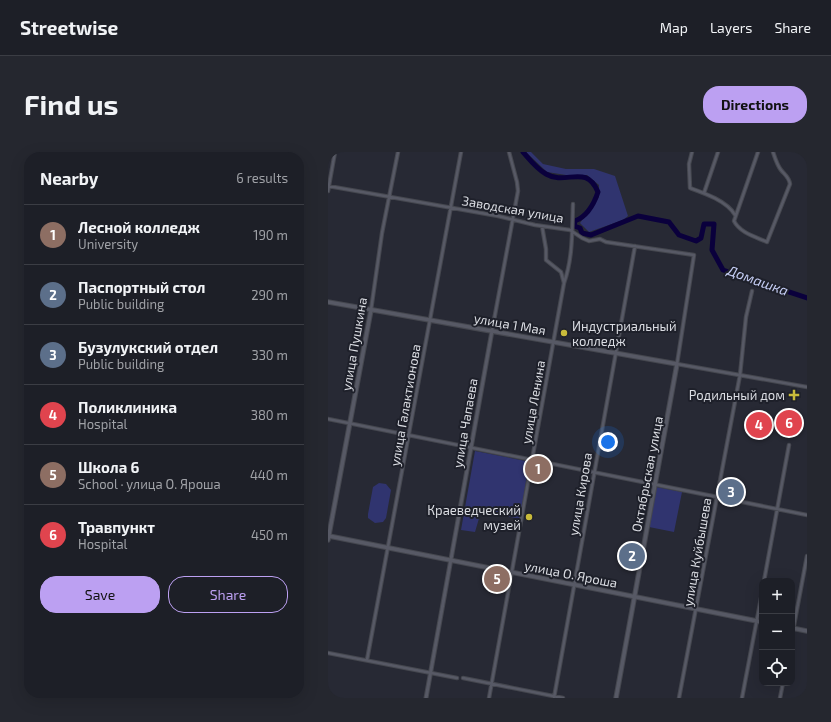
<!DOCTYPE html>
<meta charset="utf-8">
<style>
:root{--surface:#1d1f27;--page:#25272f;--text:#f1f3f6;--muted:#a0a2a7;--line:#3b3d44;--accent:#bca0f2}
body{margin:0;font-family:"Exo 2",sans-serif;background:var(--page);color:var(--text)}
.controls{position:absolute;right:12px;bottom:12px;display:grid;overflow:hidden;border-radius:8px;box-shadow:0 4px 16px #0002}
.controls button{width:36px;height:36px;display:grid;place-items:center;padding:0;border:0;border-bottom:1px solid var(--line);background:var(--surface);color:var(--text);font:20px sans-serif}
.you{position:absolute;left:280px;top:290px;width:14px;height:14px;margin:-10px;border:3px solid #fff;border-radius:50%;background:#1a73e8;box-shadow:0 0 0 6px #1a73e833}
.badge{display:grid;place-items:center;width:26px;height:26px;border-radius:50%;background:var(--accent);color:#fff;font-size:13px;font-weight:700}
.pin{position:absolute;translate:-50% -50%;border:2px solid #fff;box-shadow:0 1px 4px #0006}
.list{margin:0;padding:0;list-style:none}
h2{display:flex;justify-content:space-between;align-items:center;height:52px;margin:0;padding:0 16px;font-size:17px}
h2 small{font-size:13px;font-weight:400;color:var(--muted)}
.list li{display:grid;grid-template-columns:26px 1fr auto;gap:12px;align-items:center;box-sizing:border-box;height:60px;padding:0 16px;border-top:1px solid var(--line)}
.list b{display:block;font-size:15px;white-space:nowrap}
.list p{margin:0;font-size:13px;white-space:nowrap;color:var(--muted)}
.list em{font-size:13px;font-style:normal;color:var(--muted)}
.actions{display:flex;gap:8px;padding:12px 16px}
.actions a{flex:1;padding:9px 0;border:1px solid var(--accent);border-radius:16px;text-align:center;font-size:14px;color:var(--accent)}
.actions .main{background:var(--accent);color:#111}
.icon{flex:none;width:22px;height:22px;fill:none;stroke:currentColor;stroke-width:2;stroke-linecap:round;stroke-linejoin:round}
.map{position:relative;flex:none;width:479px;height:546px;overflow:hidden;border-radius:16px}
header{display:flex;align-items:center;gap:24px;box-sizing:border-box;height:56px;padding:0 20px;background:var(--surface);border-bottom:1px solid var(--line)}
header strong{font-size:19px}
nav{display:flex;gap:22px;margin-inline-start:auto;font-size:14px}
.intro{display:flex;align-items:center;justify-content:space-between;box-sizing:border-box;height:96px;padding:0 24px}
h1{margin:0;font-size:28px}
.button{padding:10px 18px;border-radius:16px;background:var(--accent);color:#111;font-size:14px;font-weight:700}
main{display:flex;gap:24px;padding:0 24px}
aside{flex:1;background:var(--surface);border-radius:16px;box-shadow:0 4px 16px #0002}
.map>svg:first-child{display:block}
.green{fill:#30346f}
.lines{fill:none;stroke-linecap:round;stroke-linejoin:round}
.river{stroke:#0a003c;stroke-width:5}
.minor-casing{stroke:#45474f;stroke-width:4.5}
.tertiary-casing{stroke:#45474f;stroke-width:5}
.secondary-casing{stroke:#45474f;stroke-width:5.5}
.minor{stroke:#575965;stroke-width:2.5}
.tertiary{stroke:#575965;stroke-width:3}
.secondary{stroke:#575965;stroke-width:3.5}
.poi-dot{fill:#c9bb3b;stroke:#1e202a;stroke-width:1.5}
.labels{text-anchor:middle;dominant-baseline:central;stroke-width:4;stroke-linejoin:round;paint-order:stroke}
.street-label{font-size:13px;fill:#dbdde3;stroke:#1e202a}
.poi-label{font-size:13px;fill:#dbdde3;stroke:#1e202a;text-anchor:end}
.water-label{font-size:14px;font-style:italic;fill:#c4ccf3;stroke:#1e202a}
</style>
<header>
<strong>Streetwise</strong>
<nav><a>Map</a><a>Layers</a><a>Share</a></nav>
</header>
<div class="intro"><h1>Find us</h1><a class="button">Directions</a></div>
<main>
<aside>
<h2>Nearby<small>6 results</small></h2>
<ul class="list">
<li><span class="badge" style="background:#8d6e63">1</span><div><b>Лесной колледж</b><p>University</p></div><em>190 m</em></li>
<li><span class="badge" style="background:#5c6f8a">2</span><div><b>Паспортный стол</b><p>Public building</p></div><em>290 m</em></li>
<li><span class="badge" style="background:#5c6f8a">3</span><div><b>Бузулукский отдел</b><p>Public building</p></div><em>330 m</em></li>
<li><span class="badge" style="background:#e0444e">4</span><div><b>Поликлиника</b><p>Hospital</p></div><em>380 m</em></li>
<li><span class="badge" style="background:#8d6e63">5</span><div><b>Школа 6</b><p>School · улица О. Яроша</p></div><em>440 m</em></li>
<li><span class="badge" style="background:#e0444e">6</span><div><b>Травпункт</b><p>Hospital</p></div><em>450 m</em></li>
</ul>
<div class="actions"><a class="main">Save</a><a>Share</a></div>
</aside>
<div class="map">
<svg width="479" height="546" viewBox="0 0 479 546">
<rect width="100%" height="100%" fill="#272934"/>
<!-- green -->
<path class="green" d="M198,0H203L215,12L238,17H266L287,24L300,64L295,68L261,80L252,71L271,45V33L259,23H238L219,20Z
M147,299L198,309L201,311L192,367L178,364V362L156,360L152,363L147,380L133,378Z
M51,331L58,332L63,338L58,366L55,370L47,371L40,366V362L45,335Z
M328,335L354,340L346,380L321,375Z"/>
<g class="lines">
<!-- river -->
<path class="river" d="M195,0C202,8 209,17 218,22C238,34 258,11 270,40C266,52 260,64 247,69L246,74L252,76L254,81L263,83L310,64L341,70L351,83L368,89L373,86L376,72H386L384,98L395,118L479,146"/>
<!-- minor casing -->
<g class="minor-casing">
<path id="minor" d="M364,0L361,12L362,36C376,41 399,49 407,63
M430,0L406,69C412,81 428,85 439,90L462,32C461,25 457,23 453,18C449,13 447,6 445,0
M0,34L170,64L207,73L242,78L254,86L261,89L272,87L278,90L366,103L349,212L479,235
M0,39L7,0
M376,41L390,0
M214,74L218,97V108L233,120L236,131
M43,158L54,81L70,0
M164,179L190,39L189,30L181,0
M0,267L479,363
M436,429L461,293
M464,484L479,404
M0,501L129,526
M39,508L133,0
M135,526L235,546
M161,546L236,131C245,106 244,79 245,52
M226,546L307,94
M351,546L412,223L418,165L424,139
M414,546L434,441
M452,546L455,531"/>
</g>
<!-- tertiary casing -->
<g class="tertiary-casing">
<path id="tertiary" d="M98,546L164,179"/>
</g>
<!-- secondary casing -->
<g class="secondary-casing">
<path id="secondary" d="M0,150L349,212L288,546
M1,384L434,470
M0,388L43,158
M464,476L479,479"/>
</g>
<!-- minor -->
<use href="#minor" class="minor"/>
<!-- tertiary -->
<use href="#tertiary" class="tertiary"/>
<!-- secondary -->
<use href="#secondary" class="secondary"/>
</g>
<!-- markers -->
<g class="poi-dot">
<circle cx="236" cy="181" r="4"/>
<path d="M464 237h4v4h4v4h-4v4h-4v-4h-4v-4h4z"/>
<circle cx="201" cy="365" r="4"/>
</g>
<g class="labels">
<!-- street labels -->
<g class="street-label">
<text transform="translate(185 57) rotate(10)">Заводская улица</text>
<text transform="translate(182 172) rotate(10)">улица 1 Мая</text>
<text transform="translate(26 192) rotate(-80)">улица Пушкина</text>
<text transform="translate(205 250) rotate(-80)">улица Ленина</text>
<text transform="translate(77 253) rotate(-80)">улица Галактионова</text>
<text transform="translate(137 271) rotate(-80)">улица Чапаева</text>
<text transform="translate(319 322) rotate(-79)">Октябрьская улица</text>
<text transform="translate(252 342) rotate(-80)">улица Кирова</text>
<text transform="translate(369 400) rotate(-80)">улица Куйбышева</text>
<text transform="translate(243 422) rotate(11)">улица О. Яроша</text>
</g>
<!-- poi labels -->
<g class="poi-label">
<text x="244" y="174" text-anchor="start">Индустриальный<tspan x="244" dy="15">колледж</tspan></text>
<text x="457" y="243">Родильный дом</text>
<text x="193" y="358">Краеведческий<tspan x="193" dy="15">музей</tspan></text>
</g>
<!-- water labels -->
<g class="water-label">
<text transform="translate(430 128) rotate(20)">Домашка</text>
</g>
</g>
</svg>
<div class="controls">
<button>+</button>
<button>−</button>
<button><svg class="icon" aria-label="locate" viewBox="0 0 24 24"><circle cx="12" cy="12" r="6"/><path d="M12 2v4M12 18v4M2 12h4M18 12h4"/></svg></button>
</div>
<div class="you"></div>
<div class="pin badge" style="left:210px;top:317px;background:#8d6e63">1</div>
<div class="pin badge" style="left:304px;top:404px;background:#5c6f8a">2</div>
<div class="pin badge" style="left:403px;top:340px;background:#5c6f8a">3</div>
<div class="pin badge" style="left:431px;top:273px;background:#e0444e">4</div>
<div class="pin badge" style="left:169px;top:427px;background:#8d6e63">5</div>
<div class="pin badge" style="left:461px;top:271px;background:#e0444e">6</div>
</div>
</main>
